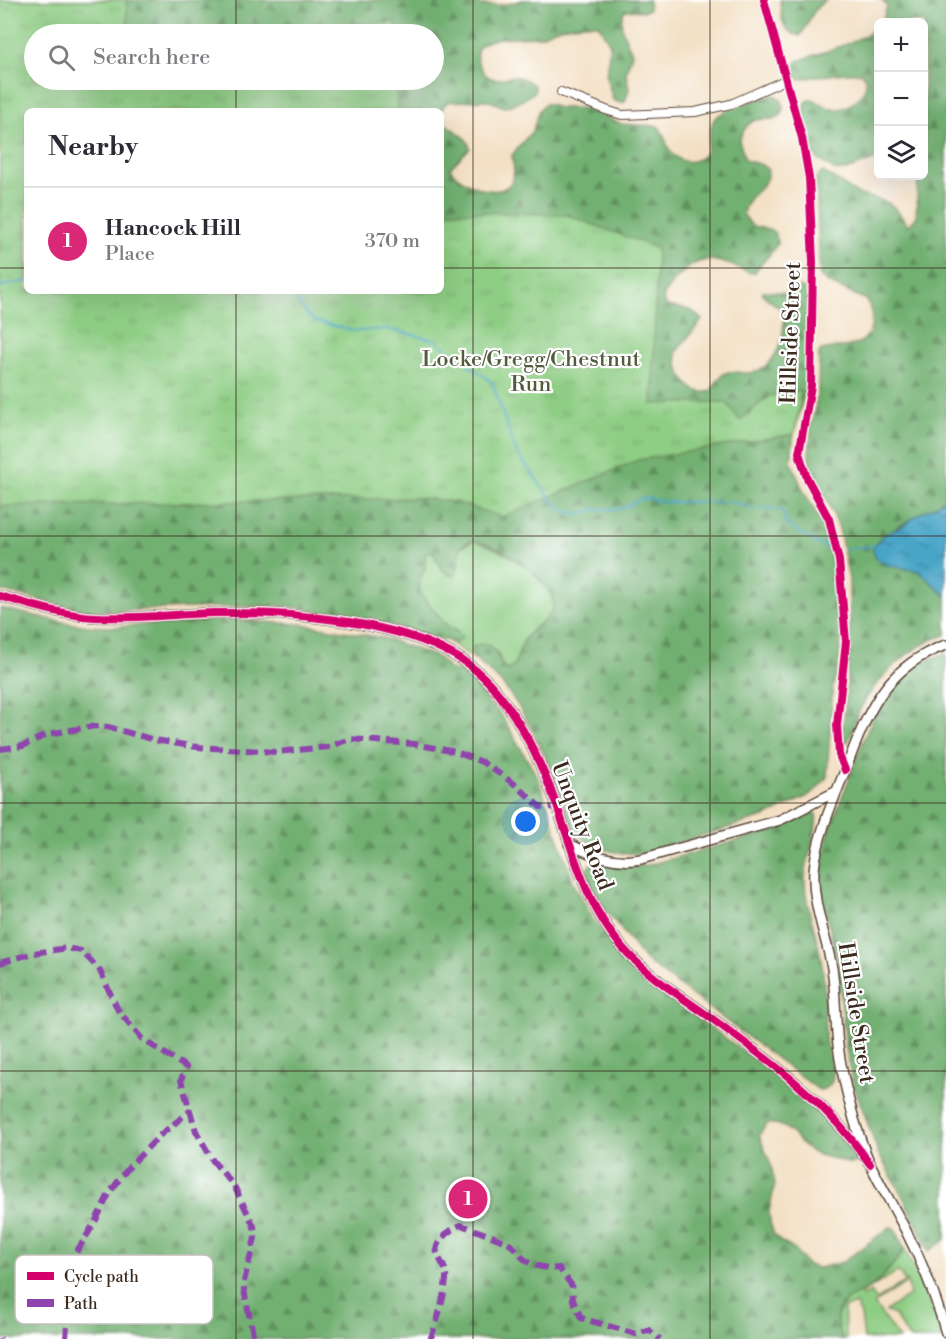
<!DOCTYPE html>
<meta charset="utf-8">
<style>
:root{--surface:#fff;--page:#f2f2f3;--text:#2b2b33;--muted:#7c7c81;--line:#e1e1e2;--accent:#db2777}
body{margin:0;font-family:"Libre Bodoni",serif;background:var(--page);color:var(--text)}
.controls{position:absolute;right:18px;top:18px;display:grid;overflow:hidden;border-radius:9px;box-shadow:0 6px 24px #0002}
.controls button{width:54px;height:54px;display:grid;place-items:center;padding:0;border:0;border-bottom:2px solid var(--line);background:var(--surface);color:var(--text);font:30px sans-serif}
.you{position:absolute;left:526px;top:822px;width:21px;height:21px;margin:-15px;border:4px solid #fff;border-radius:50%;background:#1a73e8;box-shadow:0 0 0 9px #1a73e833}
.badge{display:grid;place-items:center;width:39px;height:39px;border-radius:50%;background:var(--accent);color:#fff;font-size:20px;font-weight:700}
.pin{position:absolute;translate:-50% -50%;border:3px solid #fff;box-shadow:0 2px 6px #0006}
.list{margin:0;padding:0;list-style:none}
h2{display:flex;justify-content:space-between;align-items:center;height:78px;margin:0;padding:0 24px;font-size:26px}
h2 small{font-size:20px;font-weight:400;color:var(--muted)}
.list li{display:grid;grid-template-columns:39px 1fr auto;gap:18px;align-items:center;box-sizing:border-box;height:108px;padding:0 24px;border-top:2px solid var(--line)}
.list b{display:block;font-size:22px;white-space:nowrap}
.list p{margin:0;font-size:20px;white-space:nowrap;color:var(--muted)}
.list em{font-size:20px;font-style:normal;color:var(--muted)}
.icon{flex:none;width:33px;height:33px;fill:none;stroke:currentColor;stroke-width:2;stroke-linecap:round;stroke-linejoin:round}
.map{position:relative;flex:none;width:946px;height:1339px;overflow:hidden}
.search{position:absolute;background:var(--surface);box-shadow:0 6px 24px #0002;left:24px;top:24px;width:420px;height:66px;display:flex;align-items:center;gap:15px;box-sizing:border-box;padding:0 21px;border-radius:33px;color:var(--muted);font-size:22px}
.panel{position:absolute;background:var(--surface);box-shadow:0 6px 24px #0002;left:24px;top:108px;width:420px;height:186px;border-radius:9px}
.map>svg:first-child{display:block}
.grass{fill:#8ecd84;stroke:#647c51;stroke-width:1.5;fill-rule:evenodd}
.forest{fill:url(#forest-firs);stroke:#566d48;stroke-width:1.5;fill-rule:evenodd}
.park{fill:url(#park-tufts);stroke:#647c51;stroke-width:1.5}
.water{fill:url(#water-ripples);stroke:#426872;stroke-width:1.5}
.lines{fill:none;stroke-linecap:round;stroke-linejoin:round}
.stream{stroke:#49a5c7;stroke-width:2}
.minor-casing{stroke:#574537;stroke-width:10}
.major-casing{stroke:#574537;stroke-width:12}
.minor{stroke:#fff;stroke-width:8}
.major{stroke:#fff;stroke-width:9}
.quiet{stroke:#8e44ad;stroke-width:6;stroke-dasharray:12 6;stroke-linecap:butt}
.cycleway-casing{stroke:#fff;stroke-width:11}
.cycleway{stroke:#d6006c;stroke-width:8}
.grid{fill:none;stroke:#3b2a1e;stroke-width:1.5;stroke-opacity:0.55}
.labels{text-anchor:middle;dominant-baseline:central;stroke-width:4.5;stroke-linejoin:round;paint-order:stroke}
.street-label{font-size:22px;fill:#3b2a1e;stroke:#fff}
.park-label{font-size:22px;fill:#545b3d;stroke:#fff}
.key{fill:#fff;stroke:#c4bfbc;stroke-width:1.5}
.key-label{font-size:16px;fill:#3b2a1e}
</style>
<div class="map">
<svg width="946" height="1339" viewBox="0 0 946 1339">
<defs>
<pattern id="forest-firs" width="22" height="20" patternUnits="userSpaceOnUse" patternTransform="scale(1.5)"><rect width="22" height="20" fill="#72b072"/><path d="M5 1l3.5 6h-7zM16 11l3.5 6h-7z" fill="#5f8f5d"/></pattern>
<pattern id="park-tufts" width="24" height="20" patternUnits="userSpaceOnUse" patternTransform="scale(1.5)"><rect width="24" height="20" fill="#8ecd84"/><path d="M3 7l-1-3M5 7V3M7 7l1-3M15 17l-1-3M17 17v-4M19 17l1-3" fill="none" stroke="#7bb072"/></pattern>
<pattern id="water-ripples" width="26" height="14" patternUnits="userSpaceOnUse" patternTransform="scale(1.5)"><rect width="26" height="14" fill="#49a5c7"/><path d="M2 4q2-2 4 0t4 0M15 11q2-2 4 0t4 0" fill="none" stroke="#3e87a1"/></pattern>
</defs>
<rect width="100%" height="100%" fill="#fff"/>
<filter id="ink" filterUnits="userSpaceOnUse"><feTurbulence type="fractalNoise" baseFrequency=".0167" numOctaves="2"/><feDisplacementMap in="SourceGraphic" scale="12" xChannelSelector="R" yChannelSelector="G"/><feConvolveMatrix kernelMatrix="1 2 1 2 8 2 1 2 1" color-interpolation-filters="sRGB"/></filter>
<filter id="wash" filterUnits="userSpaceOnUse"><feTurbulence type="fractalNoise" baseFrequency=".008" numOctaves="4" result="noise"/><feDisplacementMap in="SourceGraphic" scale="24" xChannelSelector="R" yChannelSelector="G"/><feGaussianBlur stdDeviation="1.35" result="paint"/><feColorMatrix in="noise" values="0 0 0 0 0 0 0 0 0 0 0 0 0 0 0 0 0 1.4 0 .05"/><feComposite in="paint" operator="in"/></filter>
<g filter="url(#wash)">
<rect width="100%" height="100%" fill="#f3e0c4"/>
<!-- grass -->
<path class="grass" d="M472,541C494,544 558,579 553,607C551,619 539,623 532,631C522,642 520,655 513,667L507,670L502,666L498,653L474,657L476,660L451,643H456L458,632L446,625L420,594L419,579L425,569V554L430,551L433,552L441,568L450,575L459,561L458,552L461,547Z
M903,1245L936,1317L942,1339H910L893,1314L886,1312L887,1310L910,1295L907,1282L874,1304L899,1339H864L861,1315L856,1304L844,1308L846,1339H842L836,1318L843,1305L852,1296L875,1284L901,1255L904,1250ZM898,1271L905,1281L877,1300L871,1292L863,1297L861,1294Z"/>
<!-- forest -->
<path class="forest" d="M0,0H461C483,7 500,7 522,0H649V9L645,11L625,10C616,24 627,40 632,53L626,73L629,89L625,102L620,103L613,100L606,76L610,44L598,24C584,23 565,25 552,30C547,32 545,35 540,36C523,38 467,32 478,62C480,66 481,70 485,74C498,88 514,65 535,87L534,92L523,100L505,107L487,100L447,102L440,111H27V291H441V114C444,131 466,130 470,148L450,168C458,183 498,201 511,183C516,175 513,164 512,155L533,130L539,110L545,104H550L558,108H583L622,124L658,126C667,135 665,150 676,157C680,161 688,162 693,161C715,156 705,131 715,118C721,111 764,97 775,95C786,102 788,116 772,119C766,120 759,118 753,121C746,125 742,133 739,140L745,160L762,165L768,170C766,194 746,191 743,214L752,226L768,229L775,233L778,242C775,250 760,265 754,273C747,273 743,269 736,267C713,258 700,255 681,274C674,281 665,289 663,300L667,306L691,310L702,320L676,352C677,371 688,397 711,391C714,386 718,379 722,375C730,369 737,373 745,373C776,373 787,335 783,311L762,294L764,291L787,293L800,287L804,289L807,299L805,391L793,438L791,461L803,490L822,524L830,552L838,598L841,639L838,668L833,686L827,777L817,789L806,797L767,816L647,852C625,856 599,852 581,837C569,826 568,810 562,796C551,767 538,738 522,712C515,701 507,688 497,679C489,670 477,664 472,652L473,647C496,635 496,662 507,670L513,667C518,657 520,647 526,637C534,626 551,621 553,606C555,581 496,541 473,541C468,541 465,543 461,547C457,556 461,566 454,576C441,574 439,562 433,552L430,551L425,554V569L419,580L420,594L446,625L461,635L462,638L456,643L377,622L287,606L219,607L113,611L84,610L0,591ZM34,34H434V80H34Z
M780,0H827C811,8 810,23 800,36C781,32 781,17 780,0Z
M882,0H946V497L934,507L897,527L886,565L919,571L946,596V635C908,646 876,678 858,713C853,723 853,735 847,743L844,739L843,728L850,644L849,579L839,528L827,500L813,478L809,459L811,426L818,394L819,353L821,350C839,346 865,350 871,328C873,318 871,309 867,300L828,283L820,276L816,178L822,172C831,174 848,190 858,194C869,198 879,198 890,204C897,209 903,218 908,226L916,218L918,176H924V22H882L887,6Z
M878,26V158L845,171L834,170L819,160L814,154L803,119L806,102L812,99C821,103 829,110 839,109C854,107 875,86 862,73C840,71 821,77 800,79L795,75L793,67L798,61C819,53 864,41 878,26Z
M0,608L68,623L90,626L114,627L230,620L302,624L384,638L437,657L449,669L460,672L472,680L488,704L499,712L505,721L539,780L574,884L592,917L611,945L635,972L651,985L760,1063L800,1094L844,1141L856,1158L857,1162C849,1166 847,1163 839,1160C830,1157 821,1157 812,1152C795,1142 790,1121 767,1124L759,1135L771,1165L775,1184L769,1211L770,1222L774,1235L780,1241L795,1250L807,1265L819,1268L843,1262L890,1227L894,1228C899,1236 906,1246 901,1255C895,1262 883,1278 876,1283C863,1293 835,1299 837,1321C837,1327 841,1333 842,1339H0Z
M946,653V1239L929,1251L901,1193L879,1155L852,1080L846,1048L838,965L825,908L820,878L823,855L829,832L869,726L878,708L890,691L913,669L928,660Z
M814,812L816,814C819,828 806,859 805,877C804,903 815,927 820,953C825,978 825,1000 825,1025C825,1030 825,1035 825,1039C827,1054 845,1086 819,1090L646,961L598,900L589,882L587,869L592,863L596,862L624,867L648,865L777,830Z"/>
<!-- park -->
<path class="park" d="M0,0H126L128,34H34V80H396L397,111H27V291H441V211L567,215L657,248L652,404L726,402L740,421L769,396L801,391L800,406L794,434L638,460L502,517L455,502L421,498L0,506Z
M396,22V34H176Z"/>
<!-- water -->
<path class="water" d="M946,497V596L919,571L886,565L876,558L873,551L874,546L882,536L904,525L920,513L934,507Z"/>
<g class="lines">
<!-- stream -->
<path class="stream" d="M0,286L27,281
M287,291L295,298L307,315L314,321L356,331L388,329L435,340L492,382L516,452L553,502L565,511L579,515L594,509H621L643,498L666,502H731L751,508L780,509L784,515L786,524L815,542L831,549
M296,298L309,291
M843,549L874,546"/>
</g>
</g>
<g filter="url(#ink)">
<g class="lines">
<!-- minor casing -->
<g class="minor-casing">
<path id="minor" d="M764,0L802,138L809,178L813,262L811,386L799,453L807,478L829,519L839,560L846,642L837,725L839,755L845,770
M561,92L606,110L622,115L695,112L731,104L785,80"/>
</g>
<!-- major casing -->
<g class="major-casing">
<path id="major" d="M0,596C31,605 62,615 95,617C135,619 175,614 215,613C283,612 383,619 444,650C467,661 486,677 501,697C525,728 542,766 556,803C574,855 586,905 622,947C647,976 681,996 711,1018C773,1063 826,1101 870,1164
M946,645C891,664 869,706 850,758C837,792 817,834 814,870C812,904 826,935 832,968C836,994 835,1019 838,1045C842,1078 855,1129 868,1159C879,1184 894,1207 906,1231C923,1264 936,1297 946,1333
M569,844C592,855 615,864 641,859L780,820L837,791"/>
</g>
<!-- minor -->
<use href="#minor" class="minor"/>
<!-- major -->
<use href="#major" class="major"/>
<!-- quiet -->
<path class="quiet" d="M0,749L23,746L48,734L95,726L108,727L155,740L197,747L277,752L328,747L350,739L414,744L456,752L482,762L516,785L540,807L548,808L557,806
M0,963L34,953L67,948L81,951L99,969L118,1010L142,1039L186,1067L181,1080L196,1131L213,1161L234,1186L254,1226L255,1238L243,1285L254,1339
M0,1338L1,1339
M66,1339L68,1309L64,1290L65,1276L75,1254L94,1224L110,1192L129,1167L159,1136L191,1110
M430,1339C436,1329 448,1283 446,1272C444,1264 434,1254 437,1246C441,1237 452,1228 461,1225C477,1231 493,1236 508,1243C515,1247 517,1251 521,1256C529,1266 547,1269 559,1268L572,1286L573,1300L581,1318L636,1334L649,1330L660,1339"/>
<!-- cycleway casing -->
<g class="cycleway-casing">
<path id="cycleway" d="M764,0L802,138L809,178L813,262L811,386L799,453L807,478L829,519L839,560L846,642L837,725L839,755L845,770
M0,596C31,605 62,615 95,617C135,619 175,614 215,613C283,612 383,619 444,650C467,661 486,677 501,697C525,728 542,766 556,803C574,855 586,905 622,947C647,976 681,996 711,1018C773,1063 826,1101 870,1164"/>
</g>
<!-- cycleway -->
<use href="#cycleway" class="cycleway"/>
</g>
</g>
<!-- grid -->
<path class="grid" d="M236,0V34M473,0V1339M710,0V1339M236,80V111M0,268H27M441,268H946M236,291V1339M0,536H946M0,803H946M0,1071H946"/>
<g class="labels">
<!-- street labels -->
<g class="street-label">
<text transform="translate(791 333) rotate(-88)">Hillside Street</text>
<text transform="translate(582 826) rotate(69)">Unquity Road</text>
<text transform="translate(856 1013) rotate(81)">Hillside Street</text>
</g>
<!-- park labels -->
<g class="park-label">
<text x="531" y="359">Locke/Gregg/Chestnut<tspan x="531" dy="25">Run</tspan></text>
</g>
</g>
<!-- legend -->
<rect x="15" y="1255" width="198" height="69" rx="9" class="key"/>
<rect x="27" y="1272" width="27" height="8" fill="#d6006c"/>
<rect x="27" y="1299" width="27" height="8" fill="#8e44ad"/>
<g class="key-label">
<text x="64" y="1282">Cycle path</text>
<text x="64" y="1309">Path</text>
</g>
</svg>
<div class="controls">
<button>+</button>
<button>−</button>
<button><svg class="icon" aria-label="layers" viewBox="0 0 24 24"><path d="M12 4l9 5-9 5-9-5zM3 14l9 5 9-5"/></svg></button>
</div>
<div class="you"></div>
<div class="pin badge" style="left:468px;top:1199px">1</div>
<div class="search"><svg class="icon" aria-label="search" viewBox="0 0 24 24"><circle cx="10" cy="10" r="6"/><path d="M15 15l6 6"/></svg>Search here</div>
<section class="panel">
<h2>Nearby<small></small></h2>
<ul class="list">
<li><span class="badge">1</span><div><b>Hancock Hill</b><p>Place</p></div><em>370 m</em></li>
</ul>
</section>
</div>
